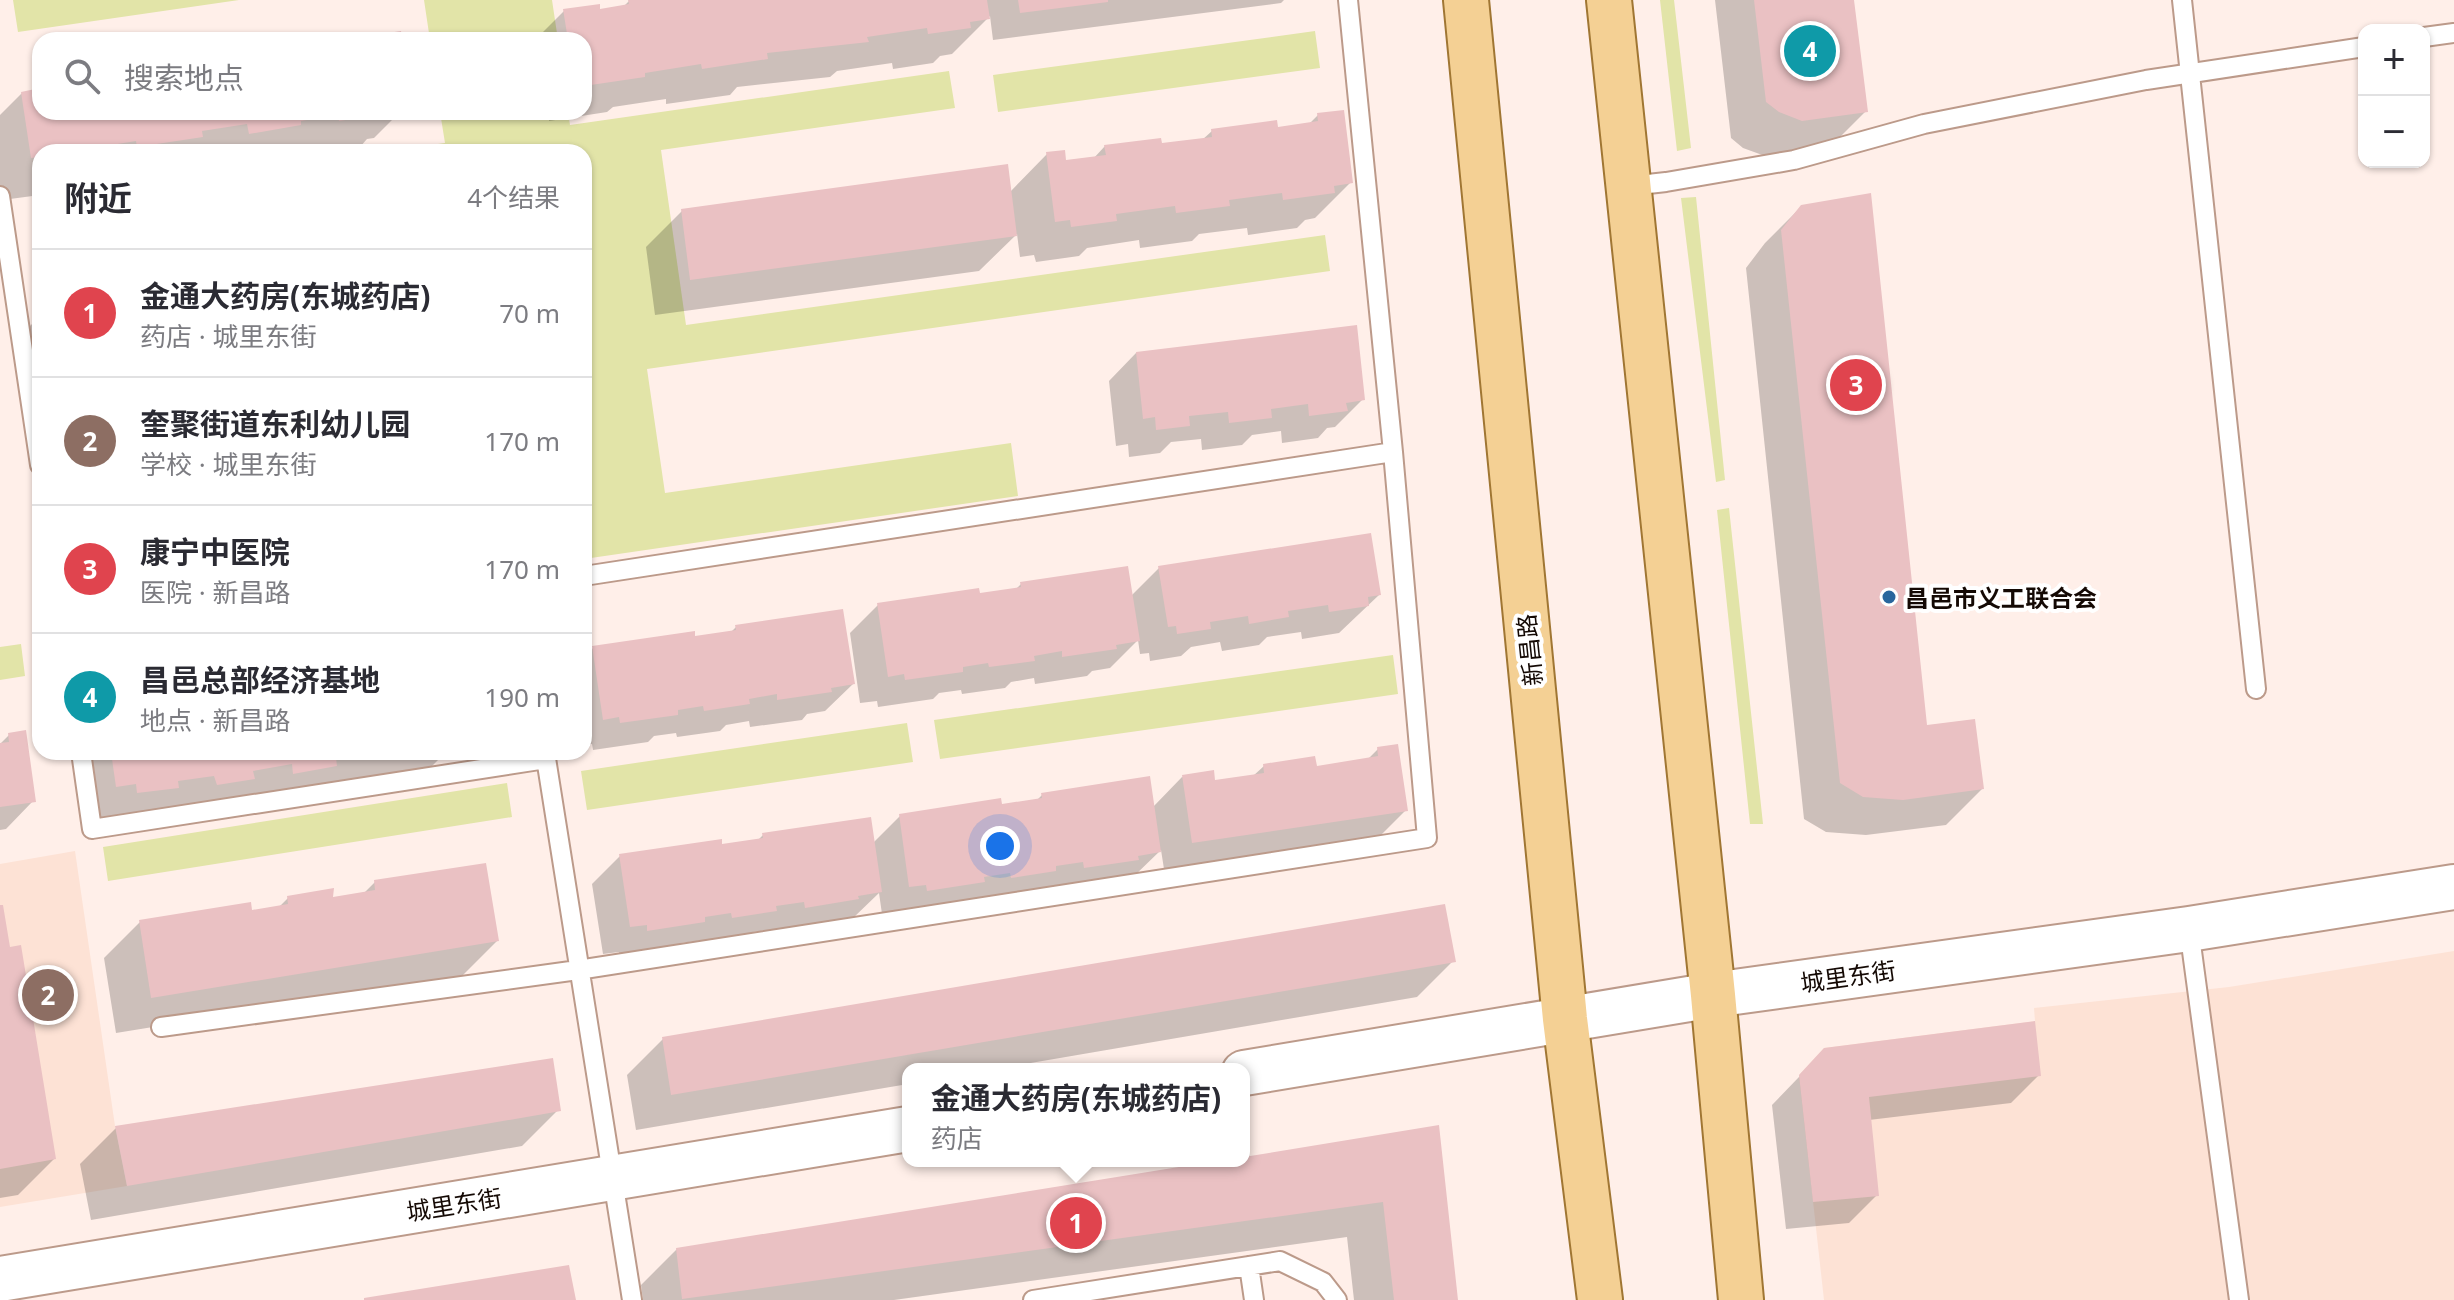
<!DOCTYPE html>
<html lang="zh">
<meta charset="utf-8">
<style>
:root{--surface:#fff;--page:#f2f2f3;--text:#2b2b33;--muted:#7c7c81;--line:#e1e1e2;--accent:#29669d}
body{margin:0;font-family:"Noto Sans","Noto Sans SC",sans-serif;background:var(--page);color:var(--text)}
.controls{position:absolute;right:24px;top:24px;display:grid;overflow:hidden;border-radius:16px;box-shadow:0 2px 6px #0004}
.controls button{width:72px;height:72px;display:grid;place-items:center;padding:0;border:0;border-bottom:2px solid var(--line);background:var(--surface);color:var(--text);font:40px sans-serif}
.you{position:absolute;left:1000px;top:846px;width:28px;height:28px;margin:-20px;border:6px solid #fff;border-radius:50%;background:#1a73e8;box-shadow:0 0 0 12px #1a73e833}
.badge{display:grid;place-items:center;width:52px;height:52px;border-radius:50%;background:var(--accent);color:#fff;font-size:26px;font-weight:700}
.pin{position:absolute;translate:-50% -50%;border:4px solid #fff;box-shadow:0 2px 8px #0006}
.popup{position:absolute;left:902px;top:1063px;width:348px;height:104px;box-sizing:border-box;display:grid;place-content:center;border-radius:16px;background:var(--surface);filter:drop-shadow(0 2px 6px #0005);font-size:26px;white-space:nowrap;color:var(--muted)}
.popup b{font-size:30px;color:var(--text)}
.popup::after{content:'';position:absolute;left:50%;top:100%;margin-left:-16px;border:16px solid transparent;border-top-color:var(--surface)}
.list{margin:0;padding:0;list-style:none}
h2{display:flex;justify-content:space-between;align-items:center;height:104px;margin:0;padding:0 32px;font-size:34px}
h2 small{font-size:26px;font-weight:400;color:var(--muted)}
.list li{display:grid;grid-template-columns:52px 1fr auto;gap:24px;align-items:center;box-sizing:border-box;height:128px;padding:0 32px;border-top:2px solid var(--line)}
.list b{display:block;font-size:30px;white-space:nowrap}
.list p{margin:0;font-size:26px;white-space:nowrap;color:var(--muted)}
.list em{font-size:26px;font-style:normal;color:var(--muted)}
.icon{flex:none;width:44px;height:44px;fill:none;stroke:currentColor;stroke-width:2;stroke-linecap:round;stroke-linejoin:round}
.map{position:relative;flex:none;width:2454px;height:1300px;overflow:hidden}
.search{position:absolute;background:var(--surface);box-shadow:0 2px 6px #0004;left:32px;top:32px;width:560px;height:88px;display:flex;align-items:center;gap:20px;box-sizing:border-box;padding:0 28px;border-radius:24px;color:var(--muted);font-size:30px}
.panel{position:absolute;background:var(--surface);box-shadow:0 2px 6px #0004;left:32px;top:144px;width:560px;height:616px;border-radius:24px}
.map>svg:first-child{display:block}
.built{fill:#fde2d5}
.green{fill:#e2e4a8}
.shadow{fill:#0003}
.building{fill:#eac1c3}
.lines{fill:none;stroke-linecap:round;stroke-linejoin:round}
.lane-casing{stroke:#bc9a8a;stroke-width:22}
.secondary-casing{stroke:#bc9a8a;stroke-width:48}
.primary-casing{stroke:#a07633;stroke-width:48}
.lane{stroke:#fff;stroke-width:18}
.secondary{stroke:#fff;stroke-width:44}
.primary{stroke:#f4d094;stroke-width:44}
.poi-dot{fill:#29669d;stroke:#fff;stroke-width:3}
.labels{text-anchor:middle;dominant-baseline:central;stroke-width:8;stroke-linejoin:round;paint-order:stroke}
.poi-label{font-size:24px;font-weight:bold;fill:#140904;stroke:#fff;text-anchor:start}
.street-label{font-size:24px;fill:#140904;stroke:#fff}
</style>
<div class="map">
<svg width="2454" height="1300" viewBox="0 0 2454 1300">
<rect width="100%" height="100%" fill="#ffefe9"/>
<!-- built -->
<path class="built" d="M75,851L115,1126L127,1186L0,1207V864Z
M2454,951V1300H1824L1799,1075L1824,1048L2035,1021L2034,1008L2229,987Z"/>
<!-- green -->
<path class="green" d="M13,0H239L18,32Z
M424,0H552L558,40H430Z
M1660,0H1674L1691,148L1677,151Z
M1315,31L1320,68L998,112L993,75Z
M949,71L955,108L661,150L686,325L1325,235L1330,271L647,369L665,493L1011,443L1018,496L584,559V152H381L445,143L440,112H568L570,125Z
M1696,197L1725,480L1716,482L1681,198Z
M1729,508L1763,824H1750L1717,510Z
M21,644L25,676L0,680V647Z
M1393,655L1398,694L940,759L934,720Z
M907,723L913,762L587,810L581,771Z
M507,783L512,817L108,881L103,847Z"/>
<!-- shadow -->
<path class="shadow" d="M637,0H1284L1281,3L993,40L990,16L952,54L940,56L933,63L893,69L892,63L837,71L830,77L737,87L730,95L666,104V99L613,107L607,112L549,121V118H539L538,112H584V40H535L564,11H598L623,7L629,1Z
M1715,0H1852L1866,111L1830,147L1765,156L1743,148L1731,138Z
M22,93L40,97V112H400L374,138L367,139L360,147L328,152H303V150L287,152H40V195L10,199L8,192L0,193V115Z
M1318,115L1351,182L1315,218L1305,220L1297,228L1248,235L1247,228L1199,234L1192,241L1140,248L1139,240L1087,248L1079,256L1036,262L1034,255L1020,257L1017,234L979,271L655,315L646,247L682,211L1010,192L1047,154L1065,162L1093,159L1105,146H1160L1202,140L1212,131L1276,129L1309,124Z
M1802,206L1925,728L1982,789L1946,825L1866,835L1826,832L1804,819L1746,268L1765,243Z
M40,316V412L14,342Z
M1136,353L1363,399L1335,427L1327,428L1318,438L1282,443L1281,431L1252,435L1242,445L1202,450L1201,439L1171,442L1160,453L1129,457L1128,444L1116,446L1109,381Z
M1159,568L1379,595L1339,633L1302,639L1301,632L1267,637L1259,645L1222,651L1220,642L1191,647L1181,656L1150,661L1149,653L1140,654L1138,640L1110,668L1092,671L1087,676L1035,684L1034,678L1011,682L1005,688L962,694L961,690L939,693L933,699L878,707L877,701L860,703L850,633L878,605L979,595L1015,590L1021,584L1131,596Z
M736,627L853,684L825,711L807,714L802,720L750,727L749,721L726,725L720,731L677,737L676,733L654,736L648,742L593,750L592,744L584,745V657L593,648L694,638L730,633Z
M9,735L33,801L6,829L0,830V744Z
M1378,749L1406,810L1378,838L1164,869L1161,850L1131,879L882,914L879,893L852,919L777,935L776,929L753,932L747,938L704,945V940L681,943L675,950L620,958L619,952L603,954L592,884L620,856L721,846L757,841L763,835L873,843L900,816L1000,806L1036,801L1042,795L1153,807L1182,777L1214,782L1253,776L1264,766L1315,768L1367,760Z
M71,752H446L421,777L81,822Z
M375,882L497,941L461,977L116,1033L104,958L140,922L278,908L288,898L330,900L363,894Z
M0,907L54,1159L18,1195L0,1198Z
M1453,961L1417,997L995,1069H908V1084L636,1130L627,1075L663,1039Z
M1825,1050L2039,1075L2011,1103L1869,1120L1877,1195L1849,1223L1786,1229L1772,1105Z
M558,1110L522,1146L91,1220L80,1164L116,1128Z
M1437,1128L1456,1300H1354L1347,1237L894,1300H643L641,1285L677,1249L1229,1161H1244V1159Z"/>
<!-- building -->
<path class="building" d="M628,0H987L990,19L970,22L971,28L928,34L927,28L867,37L869,42L767,53L768,59L702,69L701,64L645,73V77L584,86V40H568L563,9L600,4V9L629,4Z
M1018,0H1108V2L1020,13Z
M1754,0H1854L1868,112L1802,121L1779,112L1766,102Z
M401,31L403,40H355V38Z
M40,88V112L385,114L339,121L338,115L301,121V125L249,134L247,124L202,131L203,137L137,147L136,141L87,149V152H40V157L31,158L21,92Z
M1344,110L1353,183L1334,186L1335,193L1283,200L1282,193L1229,200L1230,206L1176,213L1175,206L1116,214L1117,221L1071,227L1070,220L1055,222L1046,152L1065,150L1066,160L1106,155L1104,145L1161,138L1162,143L1212,137L1211,129L1277,120L1278,127L1318,121L1317,113Z
M1008,164L1017,236L690,280L681,209Z
M1871,193L1927,725L1975,719L1984,789L1903,800L1863,797L1840,783L1781,230L1801,205Z
M1357,325L1365,400L1346,403L1348,411L1309,416L1308,404L1271,409L1272,418L1229,423L1228,412L1189,416L1190,426L1156,430L1155,417L1143,419L1136,352Z
M1371,533L1381,595L1368,597L1369,606L1329,612L1328,605L1288,611L1289,617L1249,624L1248,616L1210,622L1211,629L1177,634L1176,626L1168,627L1158,566Z
M1128,566L1140,641L1116,645L1117,649L1062,657V651L1034,656L1035,661L989,667L988,663L963,667V672L905,680L904,674L888,677L877,603L979,588L980,593L1021,587L1020,582Z
M843,609L855,684L831,688L832,692L777,700V694L749,699L750,704L704,711L703,706L678,710V715L620,723L619,717L603,720L592,646L695,631V636L736,630L735,625Z
M26,730L36,802L0,807V743L9,742L8,733Z
M1398,744L1408,811L1192,843L1182,775L1214,770L1215,780L1264,773L1263,764L1315,756L1317,766L1378,756L1377,747Z
M111,752H366V754L336,758L337,766L293,774L292,764L253,771L255,779L217,785L214,776L178,781L179,788L137,793L136,784L116,787Z
M393,752H418V754L394,758Z
M1150,776L1161,852L1138,856L1139,860L1084,868L1083,862L1056,866V871L1011,878L1010,873L984,877L985,882L927,891L926,885L909,887L899,814L1001,798L1002,804L1042,798L1041,793Z
M871,817L882,892L858,896L859,899L805,908L804,902L776,906L777,911L732,918L731,913L705,917V922L647,931V925L630,927L619,854L722,839V844L763,838L762,833Z
M486,863L499,941L151,998L139,920L251,902L252,910L288,904L287,896L334,888L333,897L375,890L374,880Z
M1445,904L1456,962L671,1095L662,1037Z
M0,905H3L10,947L21,945L56,1159L0,1169Z
M2035,1021L2041,1076L1869,1097L1879,1196L1813,1202L1799,1075L1824,1048Z
M553,1058L561,1111L127,1186L115,1126Z
M1439,1125L1458,1300H1394L1383,1202L682,1299L676,1248L1216,1161H1244V1157Z
M569,1265L576,1300H364V1298Z"/>
<g class="lines">
<!-- lane casing -->
<g class="lane-casing">
<path id="lane" d="M2182,0L2256,689
M2424,37L2454,33
M1630,186L1666,182L1794,160L1924,124L2146,80L2364,47
M0,196L40,465
M584,576L1393,452
M81,752L92,829L546,759
M545,752L632,1300
M2189,929L2239,1300
M161,1027L578,970L1427,838L1393,452L1348,0
M1249,1266L1254,1300
M1033,1300L1280,1261L1323,1282L1337,1300"/>
</g>
<!-- secondary casing -->
<g class="secondary-casing">
<path id="secondary" d="M1244,1073L1713,995L2189,929L2454,887
M0,1279L908,1129"/>
</g>
<!-- primary casing -->
<g class="primary-casing">
<path id="primary" d="M1466,0L1565,1019L1600,1300
M1609,0L1713,995L1741,1300"/>
</g>
<!-- lane -->
<use href="#lane" class="lane"/>
<!-- secondary -->
<use href="#secondary" class="secondary"/>
<!-- primary -->
<use href="#primary" class="primary"/>
</g>
<!-- markers -->
<circle class="poi-dot" cx="1889" cy="597" r="8"/>
<g class="labels">
<!-- poi labels -->
<g class="poi-label">
<text x="1905" y="597">昌邑市义工联合会</text>
</g>
<!-- street labels -->
<g class="street-label">
<text transform="translate(1529 650) rotate(-96)">新昌路</text>
<text transform="translate(1848 976) rotate(-8)">城里东街</text>
<text transform="translate(454 1204) rotate(-9)">城里东街</text>
</g>
</g>
</svg>
<div class="controls">
<button>+</button>
<button>−</button>
</div>
<div class="you"></div>
<div class="pin badge" style="left:1076px;top:1223px;background:#e0444e">1</div>
<div class="popup"><b>金通大药房(东城药店)</b>药店</div>
<div class="pin badge" style="left:48px;top:995px;background:#8d6e63">2</div>
<div class="pin badge" style="left:1856px;top:385px;background:#e0444e">3</div>
<div class="pin badge" style="left:1810px;top:51px;background:#0f9aa8">4</div>
<div class="search"><svg class="icon" aria-label="search" viewBox="0 0 24 24"><circle cx="10" cy="10" r="6"/><path d="M15 15l6 6"/></svg>搜索地点</div>
<section class="panel">
<h2>附近<small>4个结果</small></h2>
<ul class="list">
<li><span class="badge" style="background:#e0444e">1</span><div><b>金通大药房(东城药店)</b><p>药店 · 城里东街</p></div><em>70 m</em></li>
<li><span class="badge" style="background:#8d6e63">2</span><div><b>奎聚街道东利幼儿园</b><p>学校 · 城里东街</p></div><em>170 m</em></li>
<li><span class="badge" style="background:#e0444e">3</span><div><b>康宁中医院</b><p>医院 · 新昌路</p></div><em>170 m</em></li>
<li><span class="badge" style="background:#0f9aa8">4</span><div><b>昌邑总部经济基地</b><p>地点 · 新昌路</p></div><em>190 m</em></li>
</ul>
</section>
</div>
